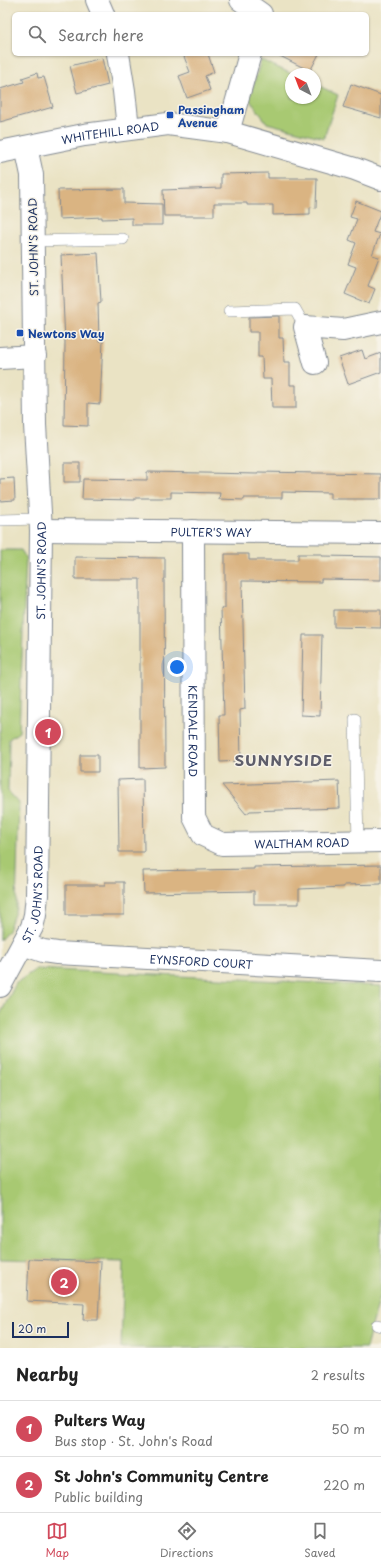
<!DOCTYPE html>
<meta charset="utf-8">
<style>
:root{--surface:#fff;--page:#f6f6f6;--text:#222;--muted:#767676;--line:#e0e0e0;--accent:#d1495b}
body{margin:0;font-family:"Playpen Sans",sans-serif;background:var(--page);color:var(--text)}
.compass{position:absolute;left:285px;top:68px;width:36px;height:36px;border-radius:50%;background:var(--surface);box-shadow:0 1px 3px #0004;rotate:318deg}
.scale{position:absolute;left:12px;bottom:10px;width:57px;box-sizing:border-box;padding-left:4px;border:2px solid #1b2f5e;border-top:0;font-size:11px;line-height:14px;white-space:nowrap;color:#1b2f5e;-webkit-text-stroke:3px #f7f3e8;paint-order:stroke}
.you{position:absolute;left:177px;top:667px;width:14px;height:14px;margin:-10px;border:3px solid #fff;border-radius:50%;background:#1a73e8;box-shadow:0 0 0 6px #1a73e833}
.badge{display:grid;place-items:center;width:26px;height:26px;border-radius:50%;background:var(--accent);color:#fff;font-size:13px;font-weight:700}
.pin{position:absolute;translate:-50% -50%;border:2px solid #fff;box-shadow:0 1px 4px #0006}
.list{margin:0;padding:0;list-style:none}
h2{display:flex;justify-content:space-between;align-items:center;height:52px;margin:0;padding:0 16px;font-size:17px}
h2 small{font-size:13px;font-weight:400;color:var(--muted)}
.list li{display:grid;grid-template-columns:26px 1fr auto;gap:12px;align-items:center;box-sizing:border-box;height:56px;padding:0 16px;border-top:1px solid var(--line)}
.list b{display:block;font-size:15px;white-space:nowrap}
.list p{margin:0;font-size:13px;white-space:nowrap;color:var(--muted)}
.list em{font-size:13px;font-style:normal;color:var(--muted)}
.icon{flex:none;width:22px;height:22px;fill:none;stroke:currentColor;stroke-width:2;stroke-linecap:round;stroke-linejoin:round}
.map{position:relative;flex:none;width:381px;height:1348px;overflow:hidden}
.search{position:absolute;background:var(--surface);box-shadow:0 1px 3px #0004;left:12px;right:12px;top:12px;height:44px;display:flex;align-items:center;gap:10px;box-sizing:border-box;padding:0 14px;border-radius:6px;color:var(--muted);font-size:15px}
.sheet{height:164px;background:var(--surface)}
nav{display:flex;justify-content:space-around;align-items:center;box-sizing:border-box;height:56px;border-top:1px solid var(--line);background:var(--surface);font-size:11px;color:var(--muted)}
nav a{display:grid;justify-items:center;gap:2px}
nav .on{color:var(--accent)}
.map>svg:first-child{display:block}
.green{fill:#a8c972;stroke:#627c68}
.building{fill:#dab482}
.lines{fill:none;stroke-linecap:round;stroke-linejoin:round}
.lane-casing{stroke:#828991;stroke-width:12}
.street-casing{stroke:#828991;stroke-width:24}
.secondary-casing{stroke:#828991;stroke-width:24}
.lane{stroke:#fff;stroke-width:11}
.street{stroke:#fff;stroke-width:22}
.secondary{stroke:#fff;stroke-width:22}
.transit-dot{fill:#1a4fb4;stroke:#f7f3e8;stroke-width:1.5}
.labels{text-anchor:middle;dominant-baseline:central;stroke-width:3;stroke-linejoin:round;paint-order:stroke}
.transit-label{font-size:11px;font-weight:bold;fill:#164399;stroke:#f7f3e8;text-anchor:start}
.street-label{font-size:11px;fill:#1b2f5e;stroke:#f7f3e8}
.district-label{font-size:15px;font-weight:bold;letter-spacing:1px;fill:#5e5e6b;stroke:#f7f3e8}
</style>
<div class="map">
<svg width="381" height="1348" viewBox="0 0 381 1348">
<rect width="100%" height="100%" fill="#f7f3e8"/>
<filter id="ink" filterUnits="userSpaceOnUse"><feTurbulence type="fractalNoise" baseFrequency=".025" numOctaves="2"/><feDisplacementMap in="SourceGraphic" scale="8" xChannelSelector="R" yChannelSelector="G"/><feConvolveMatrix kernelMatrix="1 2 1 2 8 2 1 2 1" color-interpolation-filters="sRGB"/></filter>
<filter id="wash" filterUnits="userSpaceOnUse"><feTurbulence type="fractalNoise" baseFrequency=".012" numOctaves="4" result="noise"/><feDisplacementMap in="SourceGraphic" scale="16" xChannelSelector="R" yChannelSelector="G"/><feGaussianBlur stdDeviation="0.9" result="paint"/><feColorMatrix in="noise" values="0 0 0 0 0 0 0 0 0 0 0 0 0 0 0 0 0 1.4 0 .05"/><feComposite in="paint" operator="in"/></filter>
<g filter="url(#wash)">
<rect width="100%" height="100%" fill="#eae3c4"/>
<!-- green -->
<path class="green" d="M261,60L292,74L291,98H315V84L338,95L324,138L267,123L249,99Z
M0,550H21L26,558L19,732L9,739L8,791L19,803L16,908L8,931L0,940Z
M36,969L381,986V1293L366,1348H121L124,1262L0,1259V1015L16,983Z"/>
<g id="blocks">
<!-- building -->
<path class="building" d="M183,54H208L214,72L205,76L210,90L187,98L179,76L190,72Z
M276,54H319L310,71Z
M102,58L108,85L77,93L70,66Z
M37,73L38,78L44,77L53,107L0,122V89L24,82L22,78Z
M351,84L381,95V118L343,107Z
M268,173V178H317L316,208L310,207V214L273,215V205H247V203H214V216H164L163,190L221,188V174Z
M124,189V203L162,204V225H132V218L102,219V217L59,219L58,190Z
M356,201L381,211L373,232L380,234L372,255L379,257L368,286L375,289L369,304L345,294L356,267L348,264L356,243L349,240L357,219L350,217Z
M98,253L101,302L98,303L99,341H103L100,404L88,403V426L64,425L65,342L61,255Z
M279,316V338H283L284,362H290V385H296V408H272L271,379H263L262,357H258V332H249V317Z
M362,350L365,359L381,353V372L348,384L339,358Z
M64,463H80V482H64Z
M147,472L258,474V472L381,474V499H330V493L282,492V498H244V500L219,499L220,493L171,492V498H135V500L82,499L83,479L147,480Z
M14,478L15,500L0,501V479Z
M225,554H249V560H298V554H322V556L381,557V580L321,579V582L242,581L245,709L240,710L241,761L220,762L219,715H224L221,608H225Z
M75,557L165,558V579H164L165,767L140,768V579H75Z
M334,610H381V628L334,627Z
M303,635H322L320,716L301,715Z
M80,755H98V772H80Z
M143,779L144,852H119L118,780Z
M339,781L340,808L250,811L246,814L222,785Z
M381,865V884L344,885V887L299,889V904H254V891L144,893L143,871L254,869V867Z
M105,882H124V915H66V885H105Z
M29,1259L101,1262L98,1320H83L84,1304L27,1301Z"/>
</g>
</g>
<g filter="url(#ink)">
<use href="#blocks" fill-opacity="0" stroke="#828991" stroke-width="1"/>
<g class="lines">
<!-- lane casing -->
<g class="lane-casing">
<path id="lane" d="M32,241L123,239
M229,311L295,309L305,327
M0,520L39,519
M355,719L358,842
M377,1325L381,1326"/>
</g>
<!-- street casing -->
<g class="street-casing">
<g id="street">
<path d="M97,0L103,14"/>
<path d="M241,0L261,14"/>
<path d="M118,54L124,91L128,128"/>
<path d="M228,132L250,54"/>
<path d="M0,358L35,356"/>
<path d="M315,363L305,327L343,330L381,322"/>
<path id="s1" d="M41,530L381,533"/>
<path id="s2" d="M193,531L194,817L203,835L222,844L381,841"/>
<path id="s3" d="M23,944L43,951L57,953L381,971"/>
<path id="s4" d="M0,986L32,927L35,915L37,895L41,530L35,425L32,175L26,147"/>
</g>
</g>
<!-- secondary casing -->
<g class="secondary-casing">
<g id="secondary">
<path id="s5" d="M0,152L84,135L168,124L228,132L355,169L381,179"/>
</g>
</g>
<!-- lane -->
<use href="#lane" class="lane"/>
<!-- street -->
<use href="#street" class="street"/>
<!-- secondary -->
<use href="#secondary" class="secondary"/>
</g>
</g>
<!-- markers -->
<g class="transit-dot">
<rect x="166" y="111" width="8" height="8" rx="2"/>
<rect x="16" y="329" width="8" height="8" rx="2"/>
</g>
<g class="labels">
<!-- transit labels -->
<g class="transit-label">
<text x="178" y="109">Passingham<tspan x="178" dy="13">Avenue</tspan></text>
<text x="28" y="333">Newtons Way</text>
</g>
<!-- street labels -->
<g class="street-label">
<text stroke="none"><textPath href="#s5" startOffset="112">WHITEHILL ROAD</textPath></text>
<text transform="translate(33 247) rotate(-91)">ST. JOHN'S ROAD</text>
<text stroke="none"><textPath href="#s1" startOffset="170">PULTER'S WAY</textPath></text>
<text stroke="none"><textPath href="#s4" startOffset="424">ST. JOHN'S ROAD</textPath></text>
<text stroke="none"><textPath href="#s2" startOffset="200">KENDALE ROAD</textPath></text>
<text stroke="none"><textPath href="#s2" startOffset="407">WALTHAM ROAD</textPath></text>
<text stroke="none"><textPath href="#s4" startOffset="100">ST. JOHN'S ROAD</textPath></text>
<text stroke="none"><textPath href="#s3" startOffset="180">EYNSFORD COURT</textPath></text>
</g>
<!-- district labels -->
<g class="district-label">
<text x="284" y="759">SUNNYSIDE</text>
</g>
</g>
</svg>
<svg class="compass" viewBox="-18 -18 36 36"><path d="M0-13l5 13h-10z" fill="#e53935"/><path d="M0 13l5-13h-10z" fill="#767676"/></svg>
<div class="scale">20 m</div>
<div class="you"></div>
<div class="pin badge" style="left:48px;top:732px">1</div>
<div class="pin badge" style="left:64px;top:1282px">2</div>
<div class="search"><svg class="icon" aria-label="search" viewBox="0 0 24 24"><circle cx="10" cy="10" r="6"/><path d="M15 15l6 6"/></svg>Search here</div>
</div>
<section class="sheet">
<h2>Nearby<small>2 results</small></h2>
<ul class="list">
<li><span class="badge">1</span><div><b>Pulters Way</b><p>Bus stop · St. John's Road</p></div><em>50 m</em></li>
<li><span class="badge">2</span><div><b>St John's Community Centre</b><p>Public building</p></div><em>220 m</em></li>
</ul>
</section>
<nav>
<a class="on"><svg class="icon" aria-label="map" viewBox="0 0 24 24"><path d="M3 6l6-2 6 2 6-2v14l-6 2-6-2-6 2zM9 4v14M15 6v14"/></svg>Map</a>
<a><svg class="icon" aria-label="directions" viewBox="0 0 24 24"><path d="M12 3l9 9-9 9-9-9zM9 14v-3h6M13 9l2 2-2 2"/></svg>Directions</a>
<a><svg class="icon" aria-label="saved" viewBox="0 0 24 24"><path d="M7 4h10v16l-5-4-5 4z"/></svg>Saved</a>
</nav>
